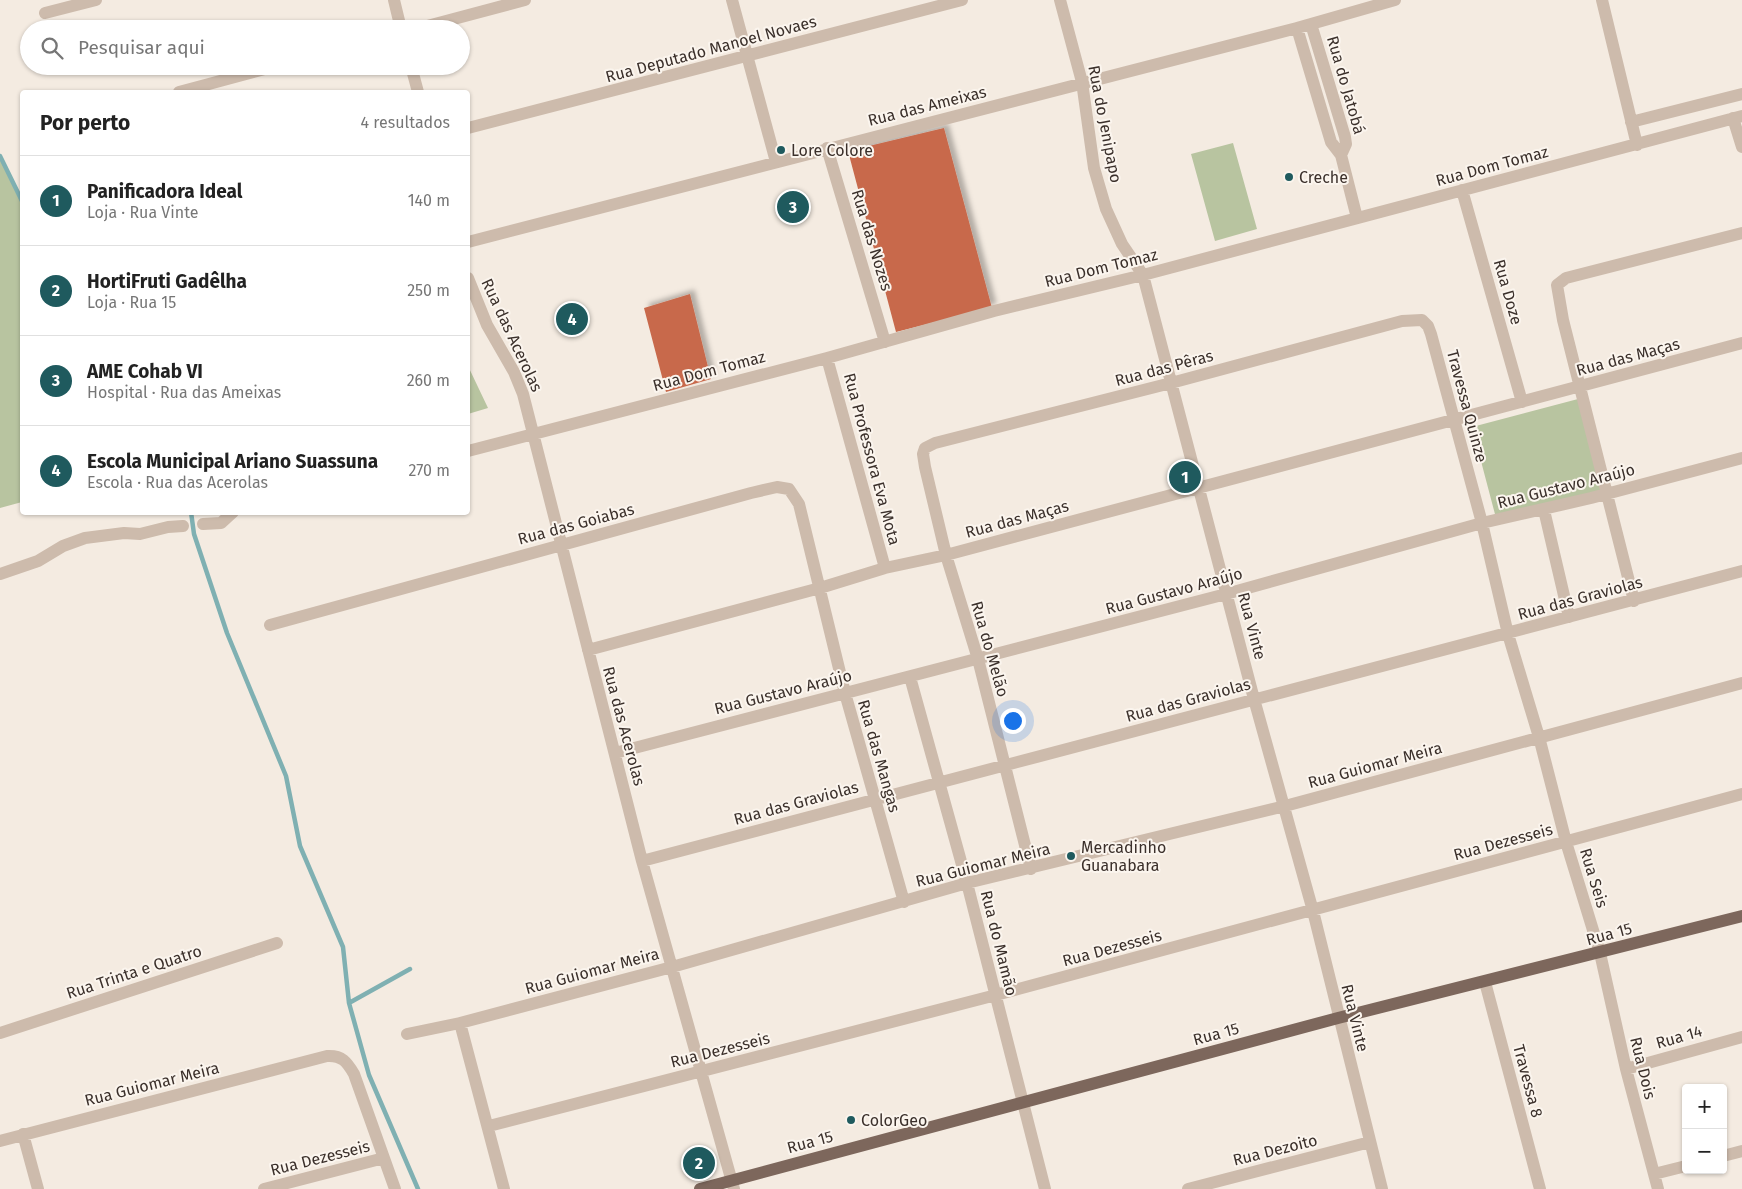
<!DOCTYPE html>
<html lang="pt">
<meta charset="utf-8">
<style>
:root{--surface:#fff;--page:#f2f2f2;--text:#222;--muted:#767676;--line:#e0e0e0;--accent:#1f5a5e}
body{margin:0;font-family:"Fira Sans",sans-serif;background:var(--page);color:var(--text)}
.controls{position:absolute;right:15px;bottom:15px;display:grid;overflow:hidden;border-radius:5px;box-shadow:0 1px 4px #0004}
.controls button{width:45px;height:45px;display:grid;place-items:center;padding:0;border:0;border-bottom:1px solid var(--line);background:var(--surface);color:var(--text);font:25px sans-serif}
.you{position:absolute;left:1012px;top:720px;width:18px;height:18px;margin:-12px;border:4px solid #fff;border-radius:50%;background:#1a73e8;box-shadow:0 0 0 8px #1a73e833}
.badge{display:grid;place-items:center;width:32px;height:32px;border-radius:50%;background:var(--accent);color:#fff;font-size:16px;font-weight:700}
.pin{position:absolute;translate:-50% -50%;border:2px solid #fff;box-shadow:0 1px 5px #0006}
.list{margin:0;padding:0;list-style:none}
h2{display:flex;justify-content:space-between;align-items:center;height:65px;margin:0;padding:0 20px;font-size:21px}
h2 small{font-size:16px;font-weight:400;color:var(--muted)}
.list li{display:grid;grid-template-columns:32px 1fr auto;gap:15px;align-items:center;box-sizing:border-box;height:90px;padding:0 20px;border-top:1px solid var(--line)}
.list b{display:block;font-size:19px;white-space:nowrap}
.list p{margin:0;font-size:16px;white-space:nowrap;color:var(--muted)}
.list em{font-size:16px;font-style:normal;color:var(--muted)}
.icon{flex:none;width:28px;height:28px;fill:none;stroke:currentColor;stroke-width:2;stroke-linecap:round;stroke-linejoin:round}
.map{position:relative;flex:none;width:1742px;height:1189px;overflow:hidden}
.search{position:absolute;background:var(--surface);box-shadow:0 1px 4px #0004;left:20px;top:20px;width:450px;height:55px;display:flex;align-items:center;gap:12px;box-sizing:border-box;padding:0 18px;border-radius:28px;color:var(--muted);font-size:19px}
.panel{position:absolute;background:var(--surface);box-shadow:0 1px 4px #0004;left:20px;top:90px;width:450px;height:425px;border-radius:5px}
.map>svg:first-child{display:block}
.green{fill:#b8c4a0}
.lines{fill:none;stroke-linecap:round;stroke-linejoin:round}
.stream{stroke:#7fb0b2;stroke-width:4.5}
.building{fill:#c8694b;filter:url(#shadow)}
.minor{stroke:#cdbbac;stroke-width:12}
.major{stroke:#7d675c;stroke-width:12}
.poi-dot{fill:#1f5a5e;stroke:#fbf5ee;stroke-width:2}
.labels{text-anchor:middle;dominant-baseline:central;stroke-width:4;stroke-linejoin:round;paint-order:stroke}
.street-label{font-size:16px;fill:#3b302b;stroke:#fbf5ee}
.poi-label{font-size:16px;fill:#3b302b;stroke:#fbf5ee;text-anchor:start}
</style>
<div class="map">
<svg width="1742" height="1189" viewBox="0 0 1742 1189">
<defs>
<filter id="shadow"><feDropShadow dx="4.5" dy="-4.5" stdDeviation="2.5" flood-color="#0004"/></filter>
</defs>
<rect width="100%" height="100%" fill="#f4ebe1"/>
<!-- green -->
<path class="green" d="M1233,143L1257,229L1215,241L1191,154Z
M0,156L22,201V502L0,508Z
M468,366L488,408L468,414Z
M1578,399L1602,490L1496,518L1472,427Z"/>
<g class="lines">
<!-- stream -->
<path class="stream" d="M0,156L22,201
M191,512L194,534L227,633L286,776L300,846L343,947L349,1003L369,1075L418,1189
M349,1003L410,969"/>
</g>
<!-- building -->
<path class="building" d="M944,128L992,308L896,332L848,151Z
M690,294L711,379L666,392L644,308Z"/>
<g class="lines">
<!-- minor -->
<path class="minor" d="M394,0L401,29
M732,0L776,162
M1060,0L1082,82L1094,168L1106,209L1122,244L1143,275L1254,699L1313,911L1382,1189
M1602,0L1637,145
M45,13L96,0
M1311,24L1345,137L1346,144L1341,155
M1297,28L1331,142L1341,155L1357,218
M416,29L525,0
M411,66L418,92
M179,92L276,66
M1733,118L1742,147
M1631,122L1742,94
M468,128L962,0
M827,148L885,342
M1462,190L1522,402
M468,242L1297,28L1395,0
M468,278L487,325L514,372L523,394L642,861L734,1189
M827,358L885,568
M468,451L827,358L994,311L1143,275L1742,116
M1544,510L1569,617
M203,524L221,523L233,512
M0,574L38,561L63,546L85,538L124,533L140,534L168,527L183,526
M1634,601L1563,320L1557,285L1566,278L1742,233
M270,625L751,493L777,487L789,489L799,504L845,693L904,902
M588,650L820,588L885,568L946,555L1742,343
M910,677L967,883L1045,1189
M615,753L1226,594L1482,523L1591,498L1742,458
M642,861L1742,571
M1031,869L978,659L946,555L925,467L923,454L925,448L935,443L1171,383L1402,321L1422,320L1428,326L1431,334L1482,523L1508,634L1539,737L1566,842L1600,953L1626,1069L1658,1189
M1485,982L1540,1189
M460,1023L504,1189
M0,1033L277,943
M407,1034L460,1023L672,967L967,883L1285,806L1742,683
M1626,1069L1742,1037
M489,1126L996,995L1742,794
M23,1134L38,1189
M0,1141L327,1056C342,1055 347,1062 354,1074L395,1189
M1723,1156L1742,1151
M1654,1174L1686,1166
M264,1189L384,1158
M1188,1189L1370,1142"/>
<!-- major -->
<path class="major" d="M700,1189L1338,1018L1742,916"/>
</g>
<!-- markers -->
<g class="poi-dot">
<circle cx="781" cy="150" r="5"/>
<circle cx="1289" cy="177" r="5"/>
<circle cx="1071" cy="856" r="5"/>
<circle cx="851" cy="1120" r="5"/>
</g>
<g class="labels">
<!-- street labels -->
<g class="street-label">
<text transform="translate(711 49) rotate(-15)">Rua Deputado Manoel Novaes</text>
<text transform="translate(1346 85) rotate(74)">Rua do Jatobá</text>
<text transform="translate(927 106) rotate(-14)">Rua das Ameixas</text>
<text transform="translate(1105 124) rotate(79)">Rua do Jenipapo</text>
<text transform="translate(1492 166) rotate(-15)">Rua Dom Tomaz</text>
<text transform="translate(872 240) rotate(73)">Rua das Nozes</text>
<text transform="translate(1101 268) rotate(-14)">Rua Dom Tomaz</text>
<text transform="translate(1508 292) rotate(74)">Rua Doze</text>
<text transform="translate(512 335) rotate(65)">Rua das Acerolas</text>
<text transform="translate(1628 357) rotate(-15)">Rua das Maças</text>
<text transform="translate(1164 368) rotate(-15)">Rua das Pêras</text>
<text transform="translate(709 371) rotate(-15)">Rua Dom Tomaz</text>
<text transform="translate(1467 406) rotate(75)">Travessa Quinze</text>
<text transform="translate(872 459) rotate(75)">Rua Professora Eva Mota</text>
<text transform="translate(1566 486) rotate(-14)">Rua Gustavo Araújo</text>
<text transform="translate(1017 519) rotate(-15)">Rua das Maças</text>
<text transform="translate(576 524) rotate(-15)">Rua das Goiabas</text>
<text transform="translate(1174 591) rotate(-15)">Rua Gustavo Araújo</text>
<text transform="translate(1580 598) rotate(-15)">Rua das Graviolas</text>
<text transform="translate(1252 626) rotate(75)">Rua Vinte</text>
<text transform="translate(990 649) rotate(74)">Rua do Melão</text>
<text transform="translate(783 692) rotate(-14)">Rua Gustavo Araújo</text>
<text transform="translate(1188 700) rotate(-15)">Rua das Graviolas</text>
<text transform="translate(624 726) rotate(75)">Rua das Acerolas</text>
<text transform="translate(879 756) rotate(74)">Rua das Mangas</text>
<text transform="translate(1375 765) rotate(-15)">Rua Guiomar Meira</text>
<text transform="translate(796 803) rotate(-15)">Rua das Graviolas</text>
<text transform="translate(1503 842) rotate(-15)">Rua Dezesseis</text>
<text transform="translate(983 865) rotate(-14)">Rua Guiomar Meira</text>
<text transform="translate(1594 878) rotate(73)">Rua Seis</text>
<text transform="translate(1609 934) rotate(-15)">Rua 15</text>
<text transform="translate(999 943) rotate(76)">Rua do Mamão</text>
<text transform="translate(1112 948) rotate(-15)">Rua Dezesseis</text>
<text transform="translate(592 971) rotate(-15)">Rua Guiomar Meira</text>
<text transform="translate(134 972) rotate(-18)">Rua Trinta e Quatro</text>
<text transform="translate(1355 1018) rotate(76)">Rua Vinte</text>
<text transform="translate(1216 1034) rotate(-15)">Rua 15</text>
<text transform="translate(1679 1037) rotate(-16)">Rua 14</text>
<text transform="translate(720 1050) rotate(-14)">Rua Dezesseis</text>
<text transform="translate(1643 1068) rotate(76)">Rua Dois</text>
<text transform="translate(1528 1081) rotate(75)">Travessa 8</text>
<text transform="translate(152 1084) rotate(-14)">Rua Guiomar Meira</text>
<text transform="translate(810 1142) rotate(-15)">Rua 15</text>
<text transform="translate(1275 1150) rotate(-14)">Rua Dezoito</text>
<text transform="translate(320 1158) rotate(-14)">Rua Dezesseis</text>
</g>
<!-- poi labels -->
<g class="poi-label">
<text x="791" y="150">Lore Colore</text>
<text x="1299" y="177">Creche</text>
<text x="1081" y="847">Mercadinho<tspan x="1081" dy="18">Guanabara</tspan></text>
<text x="861" y="1120">ColorGeo</text>
</g>
</g>
</svg>
<div class="controls">
<button>+</button>
<button>−</button>
</div>
<div class="you"></div>
<div class="pin badge" style="left:1185px;top:477px">1</div>
<div class="pin badge" style="left:699px;top:1163px">2</div>
<div class="pin badge" style="left:793px;top:207px">3</div>
<div class="pin badge" style="left:572px;top:319px">4</div>
<div class="search"><svg class="icon" aria-label="search" viewBox="0 0 24 24"><circle cx="10" cy="10" r="6"/><path d="M15 15l6 6"/></svg>Pesquisar aqui</div>
<section class="panel">
<h2>Por perto<small>4 resultados</small></h2>
<ul class="list">
<li><span class="badge">1</span><div><b>Panificadora Ideal</b><p>Loja · Rua Vinte</p></div><em>140 m</em></li>
<li><span class="badge">2</span><div><b>HortiFruti Gadêlha</b><p>Loja · Rua 15</p></div><em>250 m</em></li>
<li><span class="badge">3</span><div><b>AME Cohab VI</b><p>Hospital · Rua das Ameixas</p></div><em>260 m</em></li>
<li><span class="badge">4</span><div><b>Escola Municipal Ariano Suassuna</b><p>Escola · Rua das Acerolas</p></div><em>270 m</em></li>
</ul>
</section>
</div>
